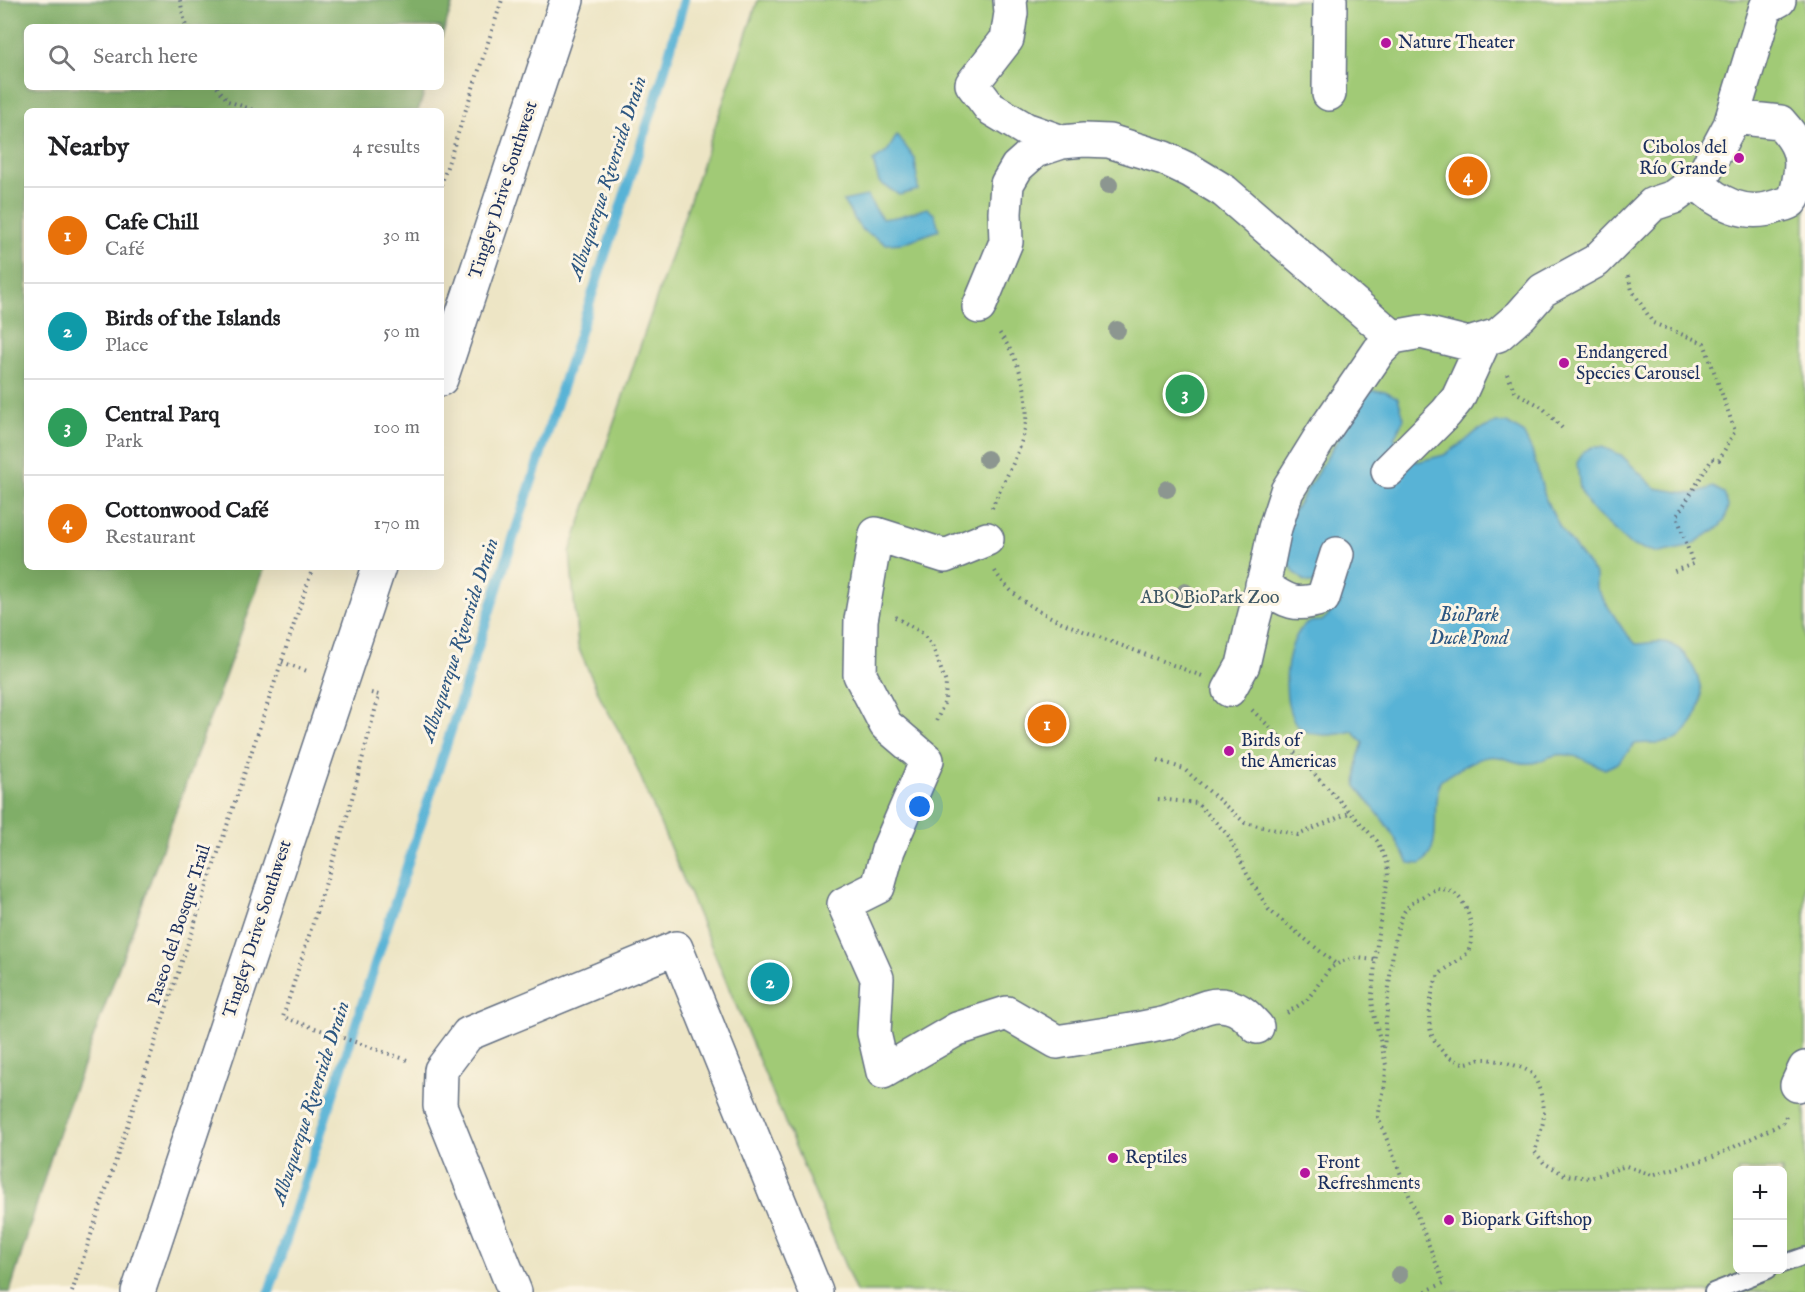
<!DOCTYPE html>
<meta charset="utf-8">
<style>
:root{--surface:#fff;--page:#f2f2f2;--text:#202124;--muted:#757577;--line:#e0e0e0;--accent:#0b8043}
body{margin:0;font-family:"IM FELL English",serif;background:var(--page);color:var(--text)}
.controls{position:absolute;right:18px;bottom:18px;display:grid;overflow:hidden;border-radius:9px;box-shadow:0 6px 24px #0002}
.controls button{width:54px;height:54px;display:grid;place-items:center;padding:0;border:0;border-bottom:2px solid var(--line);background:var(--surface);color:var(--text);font:30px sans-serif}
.you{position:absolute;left:920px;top:807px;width:21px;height:21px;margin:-15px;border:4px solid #fff;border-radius:50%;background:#1a73e8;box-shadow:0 0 0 9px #1a73e833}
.badge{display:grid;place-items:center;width:39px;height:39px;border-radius:50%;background:var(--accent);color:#fff;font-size:20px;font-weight:700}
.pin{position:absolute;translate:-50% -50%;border:3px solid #fff;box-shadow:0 2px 6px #0006}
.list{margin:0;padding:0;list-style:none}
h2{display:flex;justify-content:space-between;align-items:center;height:78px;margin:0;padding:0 24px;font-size:26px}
h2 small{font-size:20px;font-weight:400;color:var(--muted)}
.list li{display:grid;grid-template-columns:39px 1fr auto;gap:18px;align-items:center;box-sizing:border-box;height:96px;padding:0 24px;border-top:2px solid var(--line)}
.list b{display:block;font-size:22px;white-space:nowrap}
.list p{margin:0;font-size:20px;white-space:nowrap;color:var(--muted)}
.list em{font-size:20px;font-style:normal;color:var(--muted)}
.icon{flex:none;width:33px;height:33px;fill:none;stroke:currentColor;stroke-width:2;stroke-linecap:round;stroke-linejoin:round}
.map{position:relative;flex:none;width:1805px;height:1292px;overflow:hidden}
.search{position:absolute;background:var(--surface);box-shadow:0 6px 24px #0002;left:24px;top:24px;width:420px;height:66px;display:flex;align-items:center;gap:15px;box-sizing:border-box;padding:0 21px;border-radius:9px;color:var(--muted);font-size:22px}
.panel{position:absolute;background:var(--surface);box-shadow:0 6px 24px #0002;left:24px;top:108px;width:420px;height:462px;border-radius:9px}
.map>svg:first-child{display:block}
.green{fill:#a1ca76;stroke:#5e7c6a;stroke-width:1.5;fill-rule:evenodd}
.forest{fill:#80ae67;stroke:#4e6e62;stroke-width:1.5}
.water{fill:#58b3d6;stroke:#3a719a;stroke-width:1.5}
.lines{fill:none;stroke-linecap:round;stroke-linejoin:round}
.stream{stroke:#58b3d6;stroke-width:10}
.lane-casing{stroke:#646f82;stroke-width:20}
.street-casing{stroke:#646f82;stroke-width:36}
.secondary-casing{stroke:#646f82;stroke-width:36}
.path{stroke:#646f82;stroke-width:4;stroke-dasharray:1.5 4.5;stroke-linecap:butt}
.lane{stroke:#fff;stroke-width:16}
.street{stroke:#fff;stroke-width:33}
.secondary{stroke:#fff;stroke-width:33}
.tree{fill:#8c9690}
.poi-dot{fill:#b5179e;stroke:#fcf5e5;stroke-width:2}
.labels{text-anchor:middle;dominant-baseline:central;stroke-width:6;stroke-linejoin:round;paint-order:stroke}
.poi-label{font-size:18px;fill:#1b2f5e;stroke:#fcf5e5;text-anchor:start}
.street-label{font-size:18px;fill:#1b2f5e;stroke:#fcf5e5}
.park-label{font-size:18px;fill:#3c5664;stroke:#fcf5e5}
.water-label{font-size:20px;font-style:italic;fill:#2d5782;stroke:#fcf5e5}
</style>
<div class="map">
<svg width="1805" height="1292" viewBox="0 0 1805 1292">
<rect width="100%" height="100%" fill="#fcf5e5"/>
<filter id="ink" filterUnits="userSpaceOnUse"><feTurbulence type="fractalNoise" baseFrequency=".0167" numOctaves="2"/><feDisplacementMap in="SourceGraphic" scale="12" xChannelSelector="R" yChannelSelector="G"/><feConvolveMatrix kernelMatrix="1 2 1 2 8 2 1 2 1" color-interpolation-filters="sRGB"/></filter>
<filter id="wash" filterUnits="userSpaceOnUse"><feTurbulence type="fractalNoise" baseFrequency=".008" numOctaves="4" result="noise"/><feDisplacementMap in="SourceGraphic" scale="24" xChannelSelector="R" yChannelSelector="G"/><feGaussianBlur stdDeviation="1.35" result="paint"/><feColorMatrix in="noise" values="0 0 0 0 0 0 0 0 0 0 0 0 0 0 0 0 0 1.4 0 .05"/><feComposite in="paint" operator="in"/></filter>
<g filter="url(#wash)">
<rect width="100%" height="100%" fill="#ede5c5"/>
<!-- green -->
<path class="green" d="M758,0H1805V1292H856L628,747L602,701L578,647L570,552ZM1738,1170H1782V1270H1738Z"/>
<!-- forest -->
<path class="forest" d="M0,0H454L441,39V27H27V87H426L418,111H27V567H265L57,1137L10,1292H0Z"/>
<!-- water -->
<path class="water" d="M897,135L915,159L918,190L899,195L879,182L873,161L887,152Z
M867,196L882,219L897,217L927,208L935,215L939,230L903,243L886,244L861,229L843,201Z
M1368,391H1385L1398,398L1404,418L1394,438L1403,450L1417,462L1444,455L1464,442L1477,431L1496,423H1507L1523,433L1532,451L1546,500L1561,529L1596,575V588L1624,631L1636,644C1648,644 1662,639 1673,645C1691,655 1705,685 1700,705C1698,715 1688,730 1680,737C1670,745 1648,742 1635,744L1618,763L1605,769C1589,763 1574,752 1557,755C1548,756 1540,763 1531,763C1519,765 1510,759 1499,757C1479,753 1457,771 1440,781C1439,787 1437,794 1436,800C1434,821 1440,850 1421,864L1409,863L1389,828L1356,786L1358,758L1363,743L1353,731C1337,735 1313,739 1299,727C1278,708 1284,636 1308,623C1312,621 1317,621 1322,621L1340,604L1332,589L1305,581L1295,573L1286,558L1284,542L1290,517Z
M1592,447H1602L1621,455L1655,488L1693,494L1713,487L1724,493L1728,506L1725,520L1719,527L1688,547L1659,553L1632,546L1591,509L1580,489L1577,463L1583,452Z"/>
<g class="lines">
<!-- stream -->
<path class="stream" d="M269,1292L662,79L684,0"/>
</g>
</g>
<g filter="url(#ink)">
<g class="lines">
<!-- lane casing -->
<g class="lane-casing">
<path id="lane" d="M1782,1264L1805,1256
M1713,1292L1768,1270"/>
</g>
<!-- street casing -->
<g class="street-casing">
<path id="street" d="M1010,0L1011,13L1007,39L972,84L990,108L1025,129L1062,142
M1329,94L1330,0
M1696,181C1717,204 1747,218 1778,206C1782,205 1788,204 1791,201C1796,196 1798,187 1799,180C1805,154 1797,141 1780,122L1733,117
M979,307L1006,242L1005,213L1007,184L1017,167L1035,151L1062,142L1084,140L1109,141L1164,158L1191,171L1224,191L1393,337
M1388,471L1446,413L1458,398L1485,339
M987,539L945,556L876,534L861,620L860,675L886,725L927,760L888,850L878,887L844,904L877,978L874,1033L883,1072L957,1029L1007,1013L1057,1042C1093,1036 1130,1031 1166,1023C1186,1018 1206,1001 1227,1006C1240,1008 1249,1018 1257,1027
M1262,585C1286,601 1295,608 1323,598L1337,554
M1229,690L1243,665L1252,625L1266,572L1275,528L1287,491L1326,428L1379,351L1393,337L1421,332L1469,344L1498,335L1521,315L1543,290L1596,261L1653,204L1674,197L1696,181L1706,170L1730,125L1766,7L1779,0
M1797,1085L1805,1068
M515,1292L440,1106L441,1070L468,1034L676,948L816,1292"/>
</g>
<!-- secondary casing -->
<g class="secondary-casing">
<path id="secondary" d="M441,379L567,0
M138,1292L379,567"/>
</g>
<!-- path -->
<path class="path" d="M180,0L186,27
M217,87L228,101L256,111
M441,185L502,0
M1628,276L1632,290L1653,323L1704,343L1735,431L1719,460L1712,459L1677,516L1693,564L1672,572
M1507,374L1515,392L1542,407L1565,431
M992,508C1001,485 1015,464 1022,440C1034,403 1021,361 998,331
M995,571C1019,611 1074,627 1115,643C1144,654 1173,665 1202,676
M895,617L921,632L932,645L946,683L945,701L935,724
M282,662L310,672
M371,693L379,695L349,810L283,1017L410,1061
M1252,710L1282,739L1377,841L1387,863L1388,877L1378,934L1372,995L1373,1010L1386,1065L1385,1084L1378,1117L1444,1283L1424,1292
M1158,760L1184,769L1245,823L1298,835L1351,812
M1158,799L1197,803L1228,835L1247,874L1269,910L1336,964
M1287,1013L1307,1000L1330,968L1343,961L1357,958L1375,960
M1384,1048C1387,1018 1390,930 1406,909C1414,899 1427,895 1437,888C1442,889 1450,890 1454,893C1470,905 1476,934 1468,952C1464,958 1445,968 1440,974C1431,983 1427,1020 1431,1032C1435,1046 1450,1063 1466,1063C1472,1062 1478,1059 1484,1059C1494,1059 1523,1066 1531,1073C1538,1079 1544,1103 1544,1112C1544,1125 1538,1139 1535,1152L1544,1163L1565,1175L1590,1178L1626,1166L1652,1175L1713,1157L1783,1123L1787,1114
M72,1292L313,567"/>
<!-- lane -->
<use href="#lane" class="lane"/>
<!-- street -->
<use href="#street" class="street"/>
<!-- secondary -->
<use href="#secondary" class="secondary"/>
</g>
<!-- trees -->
<g class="tree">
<circle cx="1109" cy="185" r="9"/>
<circle cx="1117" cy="330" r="9"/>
<circle cx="987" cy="459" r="9"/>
<circle cx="1167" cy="489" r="9"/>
<circle cx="1185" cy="592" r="9"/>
<circle cx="1399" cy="1275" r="9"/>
</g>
</g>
<!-- markers -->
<g class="poi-dot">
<circle cx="1386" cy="43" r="6"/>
<circle cx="1739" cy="158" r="6"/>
<circle cx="1564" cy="363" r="6"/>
<circle cx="1229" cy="751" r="6"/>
<circle cx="1113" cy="1158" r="6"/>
<circle cx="1305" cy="1173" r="6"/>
<circle cx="1449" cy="1220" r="6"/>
</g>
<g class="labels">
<!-- poi labels -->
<g class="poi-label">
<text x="1398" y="43">Nature Theater</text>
<text x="1727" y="148" text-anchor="end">Cibolos del<tspan x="1727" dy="21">Río Grande</tspan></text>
<text x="1576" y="353">Endangered<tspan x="1576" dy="21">Species Carousel</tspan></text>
<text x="1241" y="741">Birds of<tspan x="1241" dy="21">the Americas</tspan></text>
<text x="1125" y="1158">Reptiles</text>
<text x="1317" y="1163">Front<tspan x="1317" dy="21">Refreshments</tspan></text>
<text x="1461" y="1220">Biopark Giftshop</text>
</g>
<!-- street labels -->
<g class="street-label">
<text transform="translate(504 190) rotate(-72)">Tingley Drive Southwest</text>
<text transform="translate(180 925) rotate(-72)">Paseo del Bosque Trail</text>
<text transform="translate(258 929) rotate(-72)">Tingley Drive Southwest</text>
</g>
<!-- park labels -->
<g class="park-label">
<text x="1210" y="598">ABQ BioPark Zoo</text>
</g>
<!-- water labels -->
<g class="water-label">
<text transform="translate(608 178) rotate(-72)">Albuquerque Riverside Drain</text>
<text x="1469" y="615">BioPark<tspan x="1469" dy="23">Duck Pond</tspan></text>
<text transform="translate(460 640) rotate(-72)">Albuquerque Riverside Drain</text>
<text transform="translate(311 1103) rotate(-72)">Albuquerque Riverside Drain</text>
</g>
</g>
</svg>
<div class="controls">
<button>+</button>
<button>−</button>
</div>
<div class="you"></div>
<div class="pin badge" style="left:1047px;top:724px;background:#e8710a">1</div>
<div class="pin badge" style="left:770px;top:982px;background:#0f9aa8">2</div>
<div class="pin badge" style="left:1185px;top:394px;background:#2e9e5b">3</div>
<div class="pin badge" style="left:1468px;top:176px;background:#e8710a">4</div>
<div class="search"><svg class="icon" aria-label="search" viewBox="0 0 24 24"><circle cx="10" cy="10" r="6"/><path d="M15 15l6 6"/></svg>Search here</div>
<section class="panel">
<h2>Nearby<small>4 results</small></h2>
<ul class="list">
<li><span class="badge" style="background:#e8710a">1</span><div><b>Cafe Chill</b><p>Café</p></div><em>30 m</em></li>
<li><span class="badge" style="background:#0f9aa8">2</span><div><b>Birds of the Islands</b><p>Place</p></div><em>50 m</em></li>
<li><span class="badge" style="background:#2e9e5b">3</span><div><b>Central Parq</b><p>Park</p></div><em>100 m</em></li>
<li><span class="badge" style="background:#e8710a">4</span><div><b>Cottonwood Café</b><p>Restaurant</p></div><em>170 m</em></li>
</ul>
</section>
</div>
